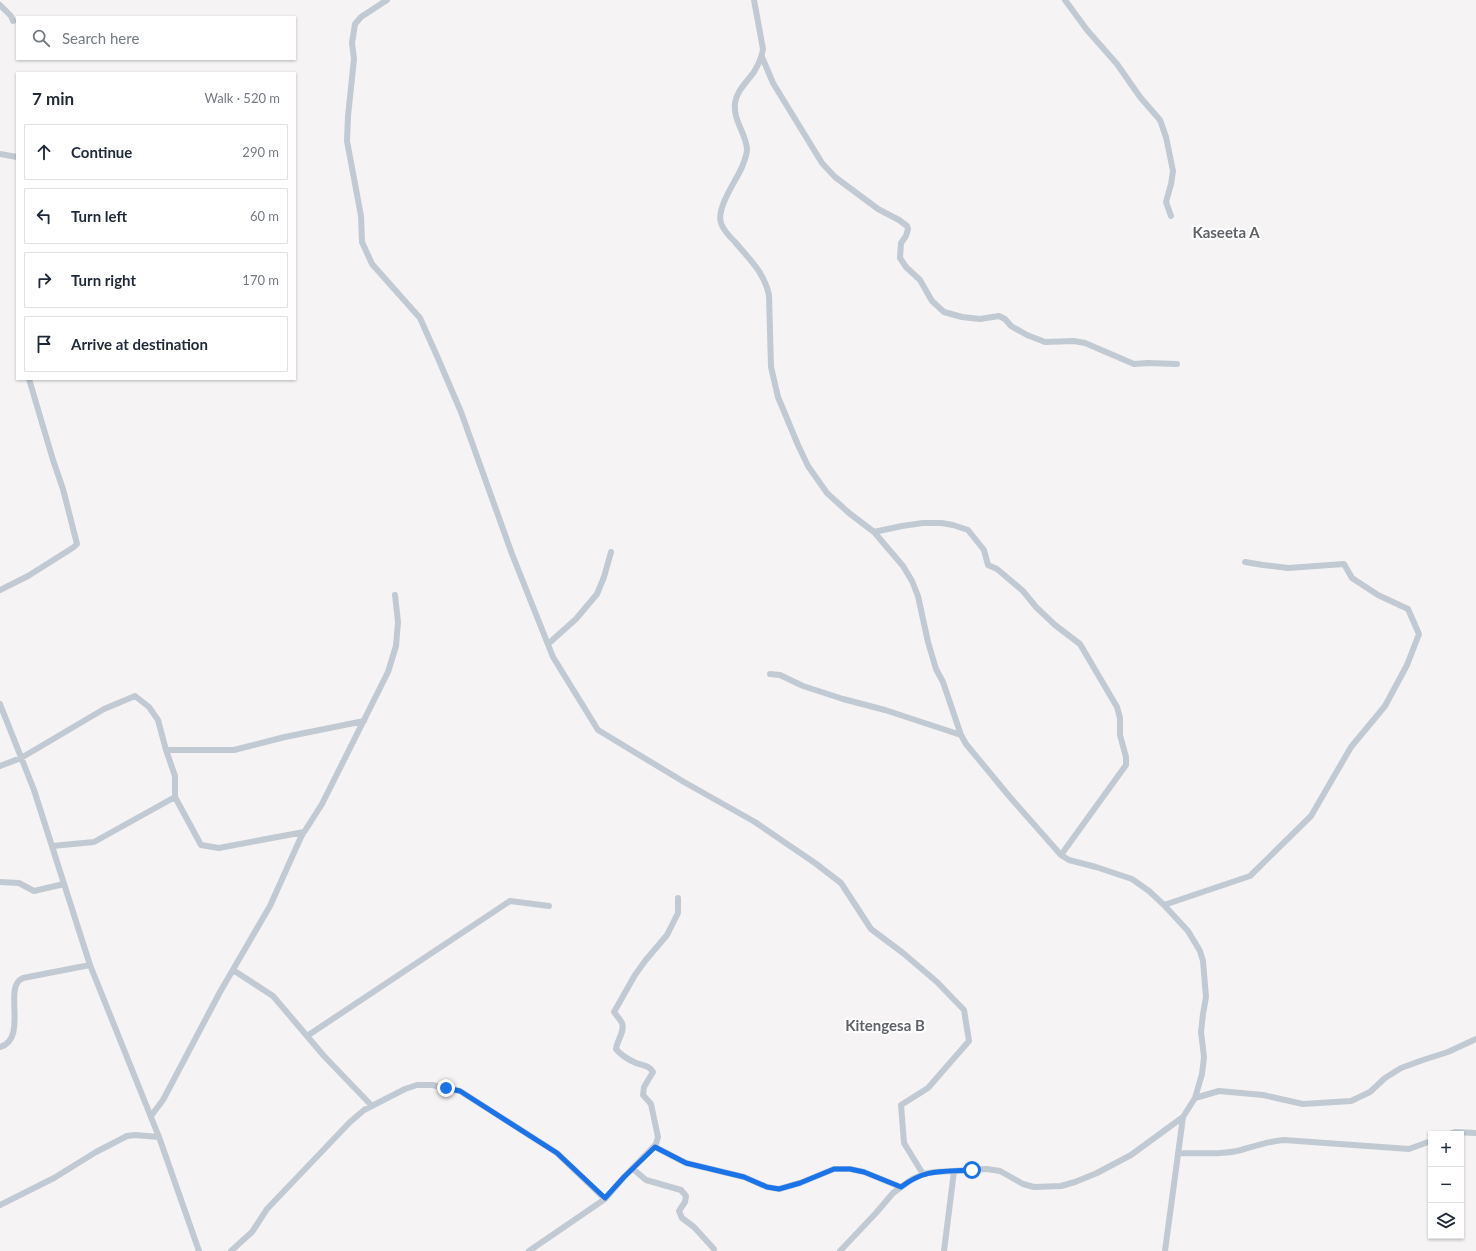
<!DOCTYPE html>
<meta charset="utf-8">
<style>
:root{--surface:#fff;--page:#f6f6f7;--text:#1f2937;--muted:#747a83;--line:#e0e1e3}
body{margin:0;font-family:Lato,sans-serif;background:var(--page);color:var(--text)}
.controls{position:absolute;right:12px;bottom:12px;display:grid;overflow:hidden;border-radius:0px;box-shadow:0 1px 3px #0004}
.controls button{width:36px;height:36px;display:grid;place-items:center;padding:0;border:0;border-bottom:1px solid var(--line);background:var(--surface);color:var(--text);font:20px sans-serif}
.stop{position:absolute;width:12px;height:12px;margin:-9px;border:3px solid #1a73e8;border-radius:50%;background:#fff}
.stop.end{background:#1a73e8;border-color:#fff;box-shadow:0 1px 4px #0008}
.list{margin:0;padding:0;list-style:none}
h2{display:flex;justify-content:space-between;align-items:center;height:52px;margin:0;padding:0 16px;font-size:17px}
h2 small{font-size:13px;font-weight:400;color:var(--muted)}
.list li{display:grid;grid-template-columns:26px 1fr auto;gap:12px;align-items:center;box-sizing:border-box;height:56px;margin:0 8px 8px;padding:0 8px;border:1px solid var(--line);border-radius:0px}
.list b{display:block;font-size:15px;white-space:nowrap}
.list em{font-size:13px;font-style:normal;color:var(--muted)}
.icon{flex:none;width:22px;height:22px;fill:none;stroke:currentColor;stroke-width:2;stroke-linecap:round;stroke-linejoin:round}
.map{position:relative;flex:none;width:1476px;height:1251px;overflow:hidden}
.search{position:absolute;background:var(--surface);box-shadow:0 1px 3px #0004;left:16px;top:16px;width:280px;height:44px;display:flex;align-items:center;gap:10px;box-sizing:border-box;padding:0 14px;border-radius:0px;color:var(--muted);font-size:15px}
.panel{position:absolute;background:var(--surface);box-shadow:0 1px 3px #0004;left:16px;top:72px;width:280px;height:308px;border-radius:0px}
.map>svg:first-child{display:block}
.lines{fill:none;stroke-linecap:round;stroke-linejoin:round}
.street{stroke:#c1cad2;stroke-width:6}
.route{stroke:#1a73e8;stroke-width:5}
.labels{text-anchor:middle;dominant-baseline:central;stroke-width:4;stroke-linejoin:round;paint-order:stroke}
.quarter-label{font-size:15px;font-weight:bold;fill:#5f6368;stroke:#fff}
</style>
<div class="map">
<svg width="1476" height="1251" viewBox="0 0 1476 1251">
<rect width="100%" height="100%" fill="#f5f3f3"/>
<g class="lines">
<!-- street -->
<path class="street" d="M387,0L361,17L355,24L352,43L354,59L348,116L347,141L361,216L362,242L372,264L420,318L437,356L461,412L512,554L553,657L598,730L684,782L755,822L815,863L841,883L871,929L903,953L937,982L964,1010L969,1041L928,1088L901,1105L904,1143L923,1174
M754,0L763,49C762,57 758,65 754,72C747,82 737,90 735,103C733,121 746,133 747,149C747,155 744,162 742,167C736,181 716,208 721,223C723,230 730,237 735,242C750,260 764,272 769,295L771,367L778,397L798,445L808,466L827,493L849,513L874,532L903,566L912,581L918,596L928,642L936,669L943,682L961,735L966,744L1009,796L1061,855L1069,860L1096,867L1132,879L1149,891L1164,905L1188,931L1200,951L1203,961L1206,997L1203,1014L1201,1032L1204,1057L1202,1074L1195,1098L1183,1117L1131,1155L1097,1173L1075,1182L1061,1186L1034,1187L1023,1184L1000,1171L987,1169L935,1172L923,1174L911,1180L893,1193L876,1213L840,1251
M1065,0L1087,30L1117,64L1140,97L1160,120L1166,137L1173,171L1171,184L1166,202L1171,216
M0,5L11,16L13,21
M762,57L773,83L822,163L835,177L878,209L899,220L907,226L908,229L906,236L901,243L900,258L906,267L920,280L932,301L944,312L962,317L980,319L999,316L1005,319L1011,326L1027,335L1045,342L1074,341L1085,343L1134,364L1148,363L1177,364
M0,154L17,157
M874,532L902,526L923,523H941L953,525L968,530L984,550L988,565L997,569L1003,574L1023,591L1036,607L1055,625L1080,644L1117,707L1120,718V735L1126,757V765L1061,855
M0,590L28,576L74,547L77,544L63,489L53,460L29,379
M548,644L576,619L597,594L604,577L611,552
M770,674L780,675L803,686L843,699L885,710L961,735
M0,704L34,790L90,965L159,1137L199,1251
M166,750H234L285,737L364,721
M0,766L21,758L104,709L135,696L149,707L158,720L166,750L175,776V797L94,842L52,846
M175,797L201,845L219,848L304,832
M0,882L19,883L34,891L64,884
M1164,905L1250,876L1311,816L1351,747L1385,706L1407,665L1419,634L1408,609L1378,595L1352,578L1344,564L1288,568L1263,565L1245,562
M233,970L273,996L324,1056L372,1106
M307,1036L510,901L549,906
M0,1047C26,1040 7,995 18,982C19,980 21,979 23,978L90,965
M1195,1098L1219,1091L1263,1095L1303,1104L1351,1101L1370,1092L1385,1078L1401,1068L1423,1060L1448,1052L1476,1039
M151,1116L163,1100L220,992L270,906L301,837L322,804L388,672L396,646L398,622L395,595
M1449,1134L1455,1132L1476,1133
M655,1147L686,1163L744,1177L767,1187L779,1189L800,1183L834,1169H850L864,1172L901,1187
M1178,1153C1199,1153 1221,1155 1241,1150C1255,1146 1269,1141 1284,1140L1409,1149L1431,1141
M633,1169L646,1180L681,1190L686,1196L685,1202L679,1211L682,1218L694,1227L714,1249
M0,1205L54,1178L96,1152L127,1136L135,1135L159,1137
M231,1251L252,1232L267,1209L350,1122L364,1110L405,1089L417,1085H432L460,1091L557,1153L605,1199
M529,1251L605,1199L624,1177L656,1144L658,1137L651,1104L643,1095L644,1087L653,1072C649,1065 643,1066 636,1063C629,1060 621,1055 616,1049C617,1040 625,1032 622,1023C620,1019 616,1015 614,1012L635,975L645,961L667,935L678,913V898
M944,1251L954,1171
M1165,1251L1183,1117"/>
</g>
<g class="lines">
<!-- route -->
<path class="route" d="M446,1088L460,1091L557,1153L605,1198L624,1177L655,1147L686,1163L744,1177L767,1187L779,1189L800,1183L834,1169H850L864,1172L901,1187C926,1168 943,1172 972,1170"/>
</g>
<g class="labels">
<!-- quarter labels -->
<g class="quarter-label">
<text x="1226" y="232">Kaseeta A</text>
<text x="885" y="1025">Kitengesa B</text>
</g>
</g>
</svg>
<div class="controls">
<button>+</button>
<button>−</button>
<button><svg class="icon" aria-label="layers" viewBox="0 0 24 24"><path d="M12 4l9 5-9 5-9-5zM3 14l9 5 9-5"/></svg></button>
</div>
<div class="stop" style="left:972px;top:1170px"></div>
<div class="stop end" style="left:446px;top:1088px"></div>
<div class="search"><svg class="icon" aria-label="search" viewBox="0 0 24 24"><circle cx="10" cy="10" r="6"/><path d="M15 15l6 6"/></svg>Search here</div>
<section class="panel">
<h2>7 min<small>Walk · 520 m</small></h2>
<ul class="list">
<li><svg class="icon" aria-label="ahead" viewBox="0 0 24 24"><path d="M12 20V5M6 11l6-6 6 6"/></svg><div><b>Continue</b></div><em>290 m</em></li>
<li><svg class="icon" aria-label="left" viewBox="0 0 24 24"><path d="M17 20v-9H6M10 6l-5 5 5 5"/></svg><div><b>Turn left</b></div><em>60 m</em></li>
<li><svg class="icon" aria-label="right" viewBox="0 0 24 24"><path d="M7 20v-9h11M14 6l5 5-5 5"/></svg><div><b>Turn right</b></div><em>170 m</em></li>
<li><svg class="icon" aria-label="arrive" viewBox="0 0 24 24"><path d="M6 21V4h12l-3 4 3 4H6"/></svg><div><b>Arrive at destination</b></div></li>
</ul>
</section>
</div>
